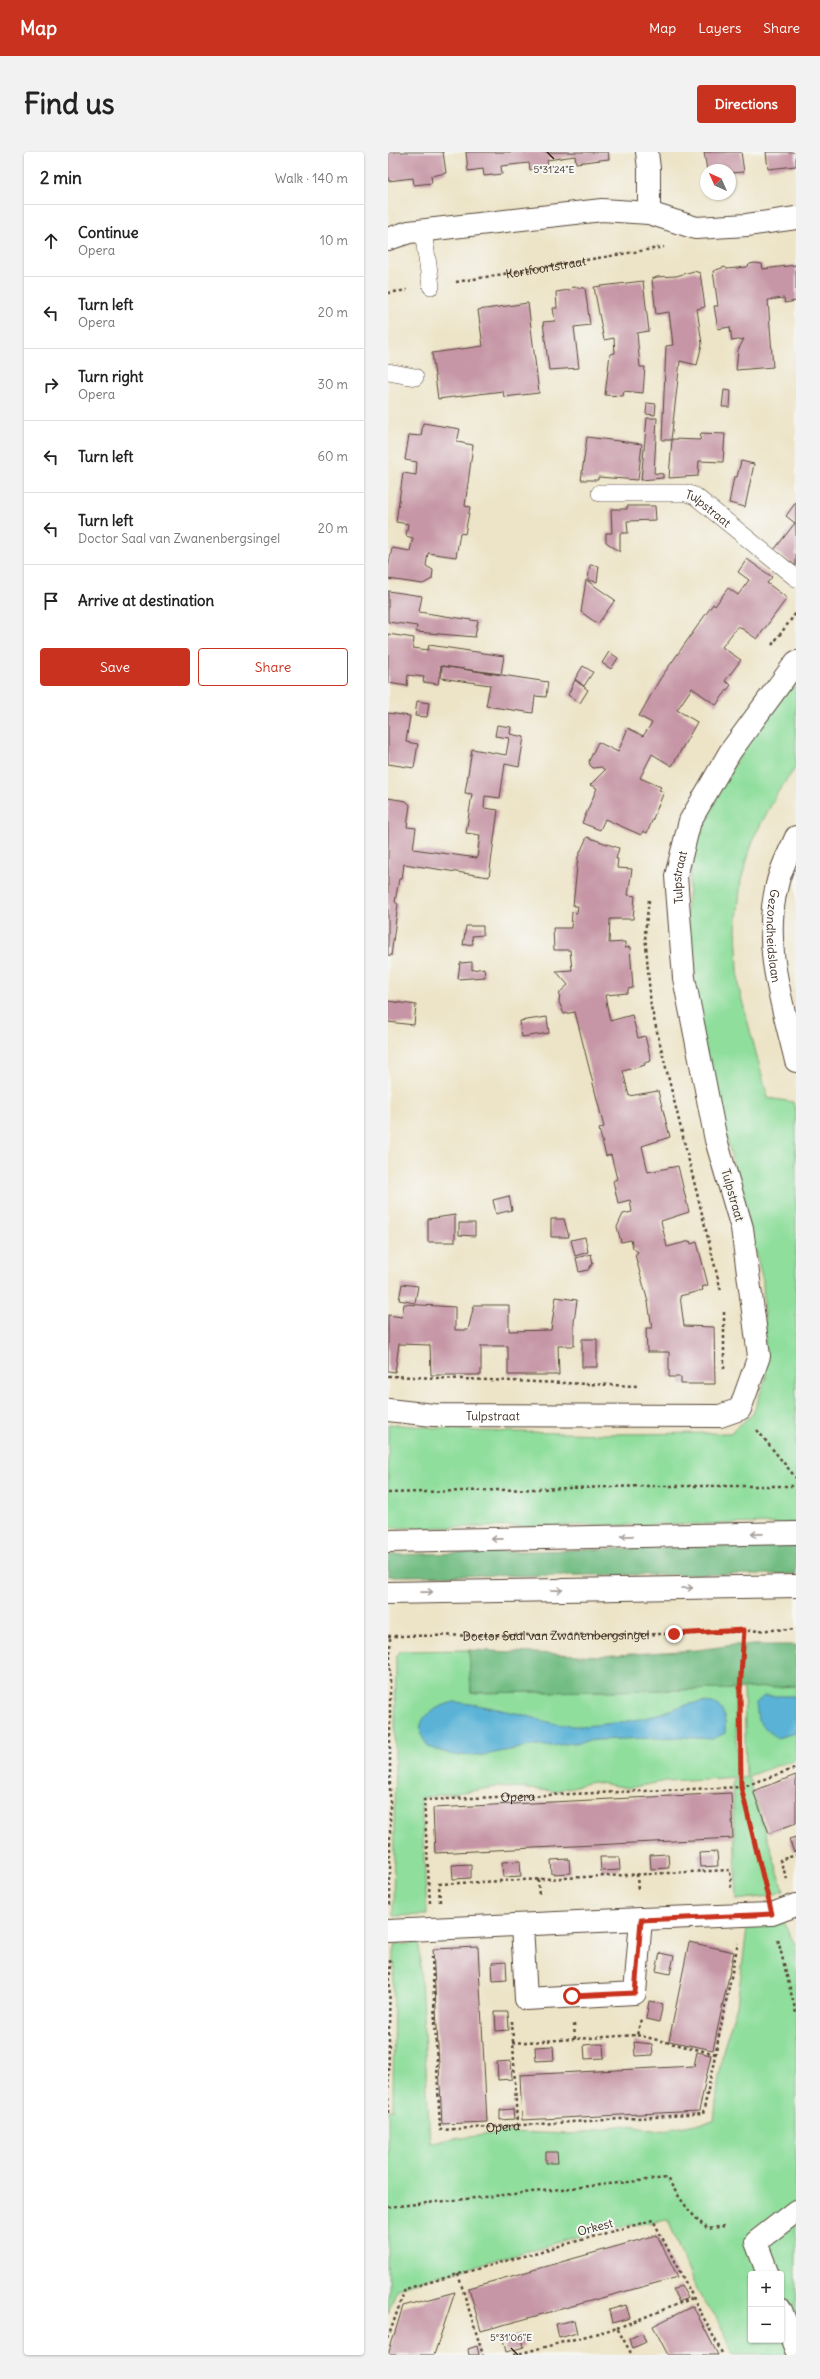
<!DOCTYPE html>
<meta charset="utf-8">
<style>
:root{--surface:#fff;--page:#f2f2f2;--text:#222;--muted:#767676;--line:#e0e0e0;--accent:#c8321e}
body{margin:0;font-family:Delius,sans-serif;background:var(--page);color:var(--text)}
.controls{position:absolute;right:12px;bottom:12px;display:grid;overflow:hidden;border-radius:4px;box-shadow:0 1px 3px #0004}
.controls button{width:36px;height:36px;display:grid;place-items:center;padding:0;border:0;border-bottom:1px solid var(--line);background:var(--surface);color:var(--text);font:20px sans-serif}
.compass{position:absolute;left:312px;top:12px;width:36px;height:36px;border-radius:50%;background:var(--surface);box-shadow:0 1px 3px #0004;rotate:315deg}
.stop{position:absolute;width:12px;height:12px;margin:-9px;border:3px solid #c8321e;border-radius:50%;background:#fff}
.stop.end{background:#c8321e;border-color:#fff;box-shadow:0 1px 4px #0008}
.list{margin:0;padding:0;list-style:none}
h2{display:flex;justify-content:space-between;align-items:center;height:52px;margin:0;padding:0 16px;font-size:17px}
h2 small{font-size:13px;font-weight:400;color:var(--muted)}
.list li{display:grid;grid-template-columns:26px 1fr auto;gap:12px;align-items:center;box-sizing:border-box;height:72px;padding:0 16px;border-top:1px solid var(--line)}
.list b{display:block;font-size:15px;white-space:nowrap}
.list p{margin:0;font-size:13px;white-space:nowrap;color:var(--muted)}
.list em{font-size:13px;font-style:normal;color:var(--muted)}
.actions{display:flex;gap:8px;padding:12px 16px}
.actions a{flex:1;padding:9px 0;border:1px solid var(--accent);border-radius:4px;text-align:center;font-size:14px;color:var(--accent)}
.actions .main{background:var(--accent);color:#fff}
.icon{flex:none;width:22px;height:22px;fill:none;stroke:currentColor;stroke-width:2;stroke-linecap:round;stroke-linejoin:round}
.map{position:relative;flex:none;width:408px;height:2203px;overflow:hidden;border-radius:4px}
header{display:flex;align-items:center;gap:24px;box-sizing:border-box;height:56px;padding:0 20px;background:var(--accent);color:#fff}
header strong{font-size:19px}
nav{display:flex;gap:22px;margin-inline-start:auto;font-size:14px}
.intro{display:flex;align-items:center;justify-content:space-between;box-sizing:border-box;height:96px;padding:0 24px}
h1{margin:0;font-size:28px}
.button{padding:10px 18px;border-radius:4px;background:var(--accent);color:#fff;font-size:14px;font-weight:700}
main{display:flex;gap:24px;padding:0 24px}
aside{flex:1;background:var(--surface);border-radius:4px;box-shadow:0 1px 3px #0004}
.map>svg:first-child{display:block}
.green{fill:#8fde9c;stroke:#65845d;fill-rule:evenodd}
.forest{fill:#73bd84;stroke:#577451}
.water{fill:#5ab3d7;stroke:#4a6e7a}
.building{fill:#c696a6}
.lines{fill:none;stroke-linecap:round;stroke-linejoin:round}
.lane-casing{stroke:#564637;stroke-width:18}
.street-casing{stroke:#564637;stroke-width:24}
.secondary-casing{stroke:#564637;stroke-width:24}
.path{stroke:#564637;stroke-width:2.5;stroke-dasharray:3 3;stroke-linecap:butt}
.lane{stroke:#fff;stroke-width:17}
.street{stroke:#fff;stroke-width:22}
.secondary{stroke:#fff;stroke-width:22}
.oneway{stroke:#a79f9a}
.route{stroke:#c8321e;stroke-width:5}
.ticks{fill:none;stroke:#3b2a1e;stroke-width:1.5}
.labels{text-anchor:middle;dominant-baseline:central;stroke-width:4;stroke-linejoin:round;paint-order:stroke}
.street-label{font-size:12px;fill:#3b2a1e;stroke:#f6f6f2}
.ticks-label{font-size:10px;text-anchor:middle;fill:#3b2a1e;stroke:#f6f6f2;stroke-width:4;stroke-linejoin:round;paint-order:stroke}
</style>
<header>
<strong>Map</strong>
<nav><a>Map</a><a>Layers</a><a>Share</a></nav>
</header>
<div class="intro"><h1>Find us</h1><a class="button">Directions</a></div>
<main>
<aside>
<h2>2 min<small>Walk · 140 m</small></h2>
<ul class="list">
<li><svg class="icon" aria-label="ahead" viewBox="0 0 24 24"><path d="M12 20V5M6 11l6-6 6 6"/></svg><div><b>Continue</b><p>Opera</p></div><em>10 m</em></li>
<li><svg class="icon" aria-label="left" viewBox="0 0 24 24"><path d="M17 20v-9H6M10 6l-5 5 5 5"/></svg><div><b>Turn left</b><p>Opera</p></div><em>20 m</em></li>
<li><svg class="icon" aria-label="right" viewBox="0 0 24 24"><path d="M7 20v-9h11M14 6l5 5-5 5"/></svg><div><b>Turn right</b><p>Opera</p></div><em>30 m</em></li>
<li><svg class="icon" aria-label="left" viewBox="0 0 24 24"><path d="M17 20v-9H6M10 6l-5 5 5 5"/></svg><div><b>Turn left</b></div><em>60 m</em></li>
<li><svg class="icon" aria-label="left" viewBox="0 0 24 24"><path d="M17 20v-9H6M10 6l-5 5 5 5"/></svg><div><b>Turn left</b><p>Doctor Saal van Zwanenbergsingel</p></div><em>20 m</em></li>
<li><svg class="icon" aria-label="arrive" viewBox="0 0 24 24"><path d="M6 21V4h12l-3 4 3 4H6"/></svg><div><b>Arrive at destination</b></div></li>
</ul>
<div class="actions"><a class="main">Save</a><a>Share</a></div>
</aside>
<div class="map">
<svg width="408" height="2203" viewBox="0 0 408 2203">
<rect width="100%" height="100%" fill="#f6f6f2"/>
<filter id="ink" filterUnits="userSpaceOnUse"><feTurbulence type="fractalNoise" baseFrequency=".025" numOctaves="2"/><feDisplacementMap in="SourceGraphic" scale="8" xChannelSelector="R" yChannelSelector="G"/><feConvolveMatrix kernelMatrix="1 2 1 2 8 2 1 2 1" color-interpolation-filters="sRGB"/></filter>
<filter id="wash" filterUnits="userSpaceOnUse"><feTurbulence type="fractalNoise" baseFrequency=".012" numOctaves="4" result="noise"/><feDisplacementMap in="SourceGraphic" scale="16" xChannelSelector="R" yChannelSelector="G"/><feGaussianBlur stdDeviation="0.9" result="paint"/><feColorMatrix in="noise" values="0 0 0 0 0 0 0 0 0 0 0 0 0 0 0 0 0 1.4 0 .05"/><feComposite in="paint" operator="in"/></filter>
<g filter="url(#wash)">
<rect width="100%" height="100%" fill="#ede4c7"/>
<!-- green -->
<path class="green" d="M408,521V615L390,640L366,685L353,728L348,777L351,837L380,946L405,950L408,960V1371L0,1376V1272L91,1279L217,1282L342,1281L365,1262L378,1225L375,1129L307,861L297,768L306,697L333,632Z
M81,1498L83,1541L347,1537L350,1625L279,1629L241,1636L205,1630L167,1639L110,1635L33,1646L39,1763L5,1764L8,1506L12,1499Z
M408,1534V1607L360,1624L396,1739L382,1744L349,1748L344,1628L358,1625L356,1536Z
M395,1770L408,1794V2203H345L332,2172L308,2138L280,2068L217,2077L9,2136L0,2162V1958H5L6,1793L31,1791L42,1990L119,1980L185,1982L236,1973L270,1979L326,1969L333,1905L349,1853L359,1776ZM363,2122H393V2188H363Z"/>
<!-- forest -->
<path class="forest" d="M408,1392V1422L0,1424V1403Z
M346,1493H408V1534L347,1537L83,1541L81,1498L211,1504L309,1498Z"/>
<!-- water -->
<path class="water" d="M376,1544H408V1581L388,1586L370,1569L368,1551Z
M66,1550C88,1552 110,1557 132,1562C152,1567 170,1575 192,1574C214,1573 239,1570 261,1565C281,1560 303,1547 324,1551C337,1554 338,1571 337,1581L325,1587L293,1585L208,1588L163,1594H142L91,1604L65,1603L40,1595C38,1591 34,1586 33,1581C29,1562 52,1554 66,1550Z"/>
<g id="blocks">
<!-- building -->
<path class="building" d="M0,0H55L58,21L43,24L44,31L26,33L25,26L0,29Z
M78,0H220L221,7L188,11L187,4L159,8L160,15L142,18L141,11L113,14L114,22L96,24L95,17L80,19Z
M316,0H353L356,20L342,21V18H319Z
M378,0H408V14L380,17Z
M367,111L374,112L375,117L408,113V149L397,151L396,146L380,148L385,215L348,218L350,198L356,187L344,189L342,175L330,177L326,154H330L325,119L337,115L339,117L359,115L362,112Z
M306,119L312,121L317,155L309,157L314,192L309,213L292,209L283,288H274L278,194L285,193L281,160L268,162L264,127L269,125L288,124Z
M255,129L261,179L249,181L252,215H257L255,241L236,239L235,244L217,243L222,202L227,201L226,186L216,188L206,135Z
M184,135L197,136L202,173L186,175L191,216L161,218L155,170L167,169L165,156H169L168,140L181,138Z
M140,151L151,241L116,245L115,239L50,247L44,201L95,194L90,158Z
M336,238L343,239L342,255H334Z
M259,251L268,252L267,263L258,262Z
M259,266H269L266,321L275,322V326L253,328Z
M35,271L72,277L69,290L85,293L77,354L82,355L77,382L72,381L68,405L40,401L38,414L45,418L44,427L35,432L0,427V417L4,396L22,399L25,386L18,384L20,372L8,370L15,321L28,323L29,310L17,308L21,283L33,284Z
M313,281L337,282L335,310L311,309L310,324L281,326L284,287L312,288Z
M199,285L254,292L250,328L210,325V328H193Z
M353,309L366,312L357,355L341,351L346,325H349Z
M408,350V414L386,398L407,371L398,364Z
M239,354H267L268,368L239,369L240,381H232V400L218,390V381H224L223,357H239Z
M359,407L384,425L379,431L399,446L369,487L350,474L334,495L353,508L337,529L343,533L328,553L304,536L289,558L309,570L284,614L264,602L252,626L273,635L271,638L276,640L259,681L255,679L253,683L217,667L212,678L194,671L209,636L202,633L217,618L213,615L205,616L202,613L201,609L210,590L230,600L240,576L255,584L264,571L251,564L272,527L325,452L327,454L340,436L350,443L361,428L350,420Z
M202,413L211,414L209,430L200,428Z
M198,428L227,448L210,472L193,460Z
M0,439L34,444L31,460L90,469L87,485L28,480L29,474L0,470Z
M0,482L26,486L25,496L40,498L41,493L116,504L113,522L53,514L50,532L35,530L36,525L20,523L19,534L0,531Z
M221,500L230,506L223,517L214,511Z
M54,514L160,530L158,545L147,544L145,561L98,554L102,533L53,526Z
M195,514L205,520L196,534L187,527Z
M187,528L200,538L192,551L180,543Z
M29,549L41,551L39,565L27,564Z
M0,561L22,564L18,590L30,592L26,616L0,612Z
M109,573L123,575L122,582L136,585L131,615L117,612L112,646L97,644L96,656L110,658L101,725L16,712L14,727H11L7,750L10,752L3,804L0,803V646L18,649L22,653L19,675L28,676L25,697L89,706L92,683L78,681L84,642L77,641L84,597L118,603L121,586L107,584Z
M199,685L231,696L228,707H230L229,716L244,717L240,743L247,744L245,767H222L221,791L237,790V796L242,795L245,836L240,837V841L217,843L219,854L222,869L244,863L250,886L257,884L263,909L256,911L257,913L235,919L241,944L270,939L282,985L254,994L260,1020L290,1014L301,1060L273,1069L279,1095L302,1089L303,1092L309,1090L320,1133L314,1135L315,1138L292,1144L296,1174L326,1175L327,1232H293V1225H281V1200H259L258,1176H264L260,1150L247,1103L250,1100L245,1096L243,1088L233,1090L229,1075L235,1062L244,1060L242,1048L230,1051L225,1029L229,1027L223,1003L218,1004L211,977L216,975L187,860L176,862L171,850L172,840L180,833L168,819L184,818L182,798H166L165,776H183L184,760L189,761L190,754H185L190,705Z
M78,774H95V783L84,784L85,792L75,793Z
M84,810V818L96,816L97,825L70,827L72,811Z
M0,849L28,853L26,873L0,870Z
M159,865L161,881L134,885L132,869Z
M121,1044L124,1058L108,1062L105,1048Z
M67,1063V1090H40V1067Z
M163,1067H176L181,1085H163Z
M71,1071H87V1084L71,1083Z
M197,1085L200,1100L187,1104L183,1088Z
M203,1102L205,1111L200,1118L191,1120L188,1106Z
M14,1132L30,1134L27,1151L11,1148Z
M168,1145L189,1148L186,1170V1194H170L171,1223H120V1194H93V1223H43L42,1193L11,1192L7,1220L0,1219V1163L14,1165L16,1152L67,1155V1178H80L86,1153H121V1179L163,1178Z
M194,1187H209V1215H194Z
M408,1623V1671L381,1681L365,1639Z
M343,1641L345,1686L47,1701L45,1656Z
M408,1685V1699L406,1700L401,1687Z
M329,1700L330,1714L312,1715L311,1701Z
M280,1702L281,1716L263,1717L262,1703Z
M212,1705H231L232,1718L213,1719Z
M181,1707L182,1721L164,1722L163,1708Z
M132,1709L133,1724L115,1725L114,1710Z
M83,1712V1726L65,1727L64,1713Z
M301,1790L346,1800L325,1898L281,1889Z
M90,1795L99,1970L54,1972L45,1797Z
M272,1801L286,1804L282,1822L268,1819Z
M118,1810L119,1828L105,1829L104,1811Z
M261,1849L275,1852L271,1870L258,1867Z
M107,1860H120L121,1878L108,1879Z
M246,1890L264,1892L265,1903L247,1904Z
M206,1892H215L216,1906L197,1907L196,1893Z
M165,1894L166,1908L148,1909L147,1895Z
M309,1900L323,1903L311,1959L134,1968L132,1923L306,1914Z
M123,1909L124,1927L110,1928L109,1910Z
M125,1957L126,1967L112,1968V1958Z
M158,2000H169L170,2011H158Z
M269,2083L290,2125L93,2179L81,2136Z
M293,2133L300,2146L291,2150L285,2138Z
M67,2140L46,2203H0L15,2154Z
M238,2153L242,2166L224,2171L221,2158Z
M305,2154L330,2203H280L265,2174Z
M186,2168L189,2181L171,2186L168,2172Z
M254,2181L258,2190L245,2196L241,2187Z
M133,2182L136,2195L118,2200L115,2187Z
M89,2194L91,2203H81L80,2197Z"/>
</g>
</g>
<g filter="url(#ink)">
<use href="#blocks" fill-opacity="0" stroke="#564637" stroke-width="1"/>
<g class="lines">
<!-- lane casing -->
<g class="lane-casing">
<g id="lane">
<path d="M35,79L43,134"/>
<path d="M0,220L27,225"/>
<path id="s5" d="M212,341H298L307,344L408,426"/>
</g>
</g>
<!-- street casing -->
<g class="street-casing">
<g id="street">
<path d="M259,0L261,17V61"/>
<path d="M0,87L21,80L214,58L261,61L308,76L359,73L408,66"/>
<path id="s6" d="M408,685C402,700 392,717 389,733C374,793 394,850 408,909"/>
<path id="s7" d="M0,1258L45,1263L332,1264L352,1257L371,1204L354,1076L328,988L296,826L288,724L302,669L342,600L408,510"/>
<path d="M253,1767L384,1762L408,1753"/>
<path d="M0,1779L253,1767L247,1841L138,1847L134,1773"/>
<path d="M380,2122L368,2090L408,2059"/>
<path d="M393,2158L408,2198"/>
</g>
</g>
<!-- secondary casing -->
<g class="secondary-casing">
<path id="secondary" d="M0,1389L408,1381
M0,1441L408,1434"/>
</g>
<!-- path -->
<g class="path">
<path id="s1" d="M68,130L276,95"/>
<path d="M0,141L19,138"/>
<path d="M384,493L408,461"/>
<path d="M261,748L257,781L263,855L333,1139"/>
<path d="M336,1217V1160"/>
<path d="M0,1224L249,1234"/>
<path d="M369,1278L408,1326"/>
<path d="M0,1341L258,1334H408"/>
<path d="M356,1478L352,1539L353,1635L378,1736"/>
<path id="s2" d="M0,1484L285,1482L408,1477"/>
<path d="M249,1722L250,1740"/>
<path d="M150,1727L151,1745"/>
<path d="M399,1727L392,1708L408,1703"/>
<path d="M52,1750L51,1732L342,1718L343,1737"/>
<path id="s3" d="M42,1751L36,1648L353,1635L408,1616"/>
<path d="M2,1753V1484"/>
<path d="M390,1788L408,1861"/>
<path id="s4" d="M44,1804L52,1978L315,1962L350,1791"/>
<path d="M124,1869L129,1973"/>
<path d="M186,1872L187,1887"/>
<path d="M249,1883L328,1902"/>
<path d="M124,1891L249,1883L253,1867"/>
<path d="M0,1961L2,1806"/>
<path d="M0,2055L279,2026C291,2045 302,2063 320,2077L336,2074"/>
<path d="M70,2122L95,2203"/>
<path d="M229,2176L305,2146"/>
<path d="M0,2186L17,2137L265,2068L335,2203"/>
<path d="M126,2203L229,2176L244,2203"/>
</g>
<!-- lane -->
<use href="#lane" class="lane"/>
<!-- street -->
<use href="#street" class="street"/>
<!-- secondary -->
<use href="#secondary" class="secondary"/>
</g>
<!-- one-way arrows -->
<defs><path id="oneway-shaft" d="M-6 0H5M1.5-3L5.5 0L1.5 3" fill="none" stroke-width="1.6" stroke-linecap="round" stroke-linejoin="round"/></defs>
<g class="oneway">
<use href="#oneway-shaft" transform="translate(369 1382) rotate(179)"/>
<use href="#oneway-shaft" transform="translate(239 1384) rotate(179)"/>
<use href="#oneway-shaft" transform="translate(109 1387) rotate(179)"/>
<use href="#oneway-shaft" transform="translate(299 1436) rotate(-1)"/>
<use href="#oneway-shaft" transform="translate(169 1438) rotate(-1)"/>
<use href="#oneway-shaft" transform="translate(39 1440) rotate(-1)"/>
</g>
</g>
<g class="lines" filter="url(#ink)">
<!-- route -->
<path class="route" d="M184,1844L247,1841L253,1768L384,1762L353,1635L352,1539L356,1478L286,1482"/>
</g>
<!-- ticks -->
<path class="ticks" d="M159,0L166,7M123,2196L130,2203"/>
<g class="labels">
<!-- street labels -->
<g class="street-label">
<text stroke="none"><textPath href="#s1" startOffset="91">Kortfoortstraat</textPath></text>
<text stroke="none"><textPath href="#s5" startOffset="113">Tulpstraat</textPath></text>
<text stroke="none"><textPath href="#s7" startOffset="897">Tulpstraat</textPath></text>
<text stroke="none"><textPath href="#s6" startOffset="103">Gezondheidslaan</textPath></text>
<text transform="translate(345 1043) rotate(74)">Tulpstraat</text>
<text stroke="none"><textPath href="#s7" startOffset="105">Tulpstraat</textPath></text>
<text stroke="none"><textPath href="#s2" startOffset="168">Doctor Saal van Zwanenbergsingel</textPath></text>
<text stroke="none"><textPath href="#s3" startOffset="197">Opera</textPath></text>
<text stroke="none"><textPath href="#s4" startOffset="237">Opera</textPath></text>
<text transform="translate(207 2075) rotate(-15)">Orkest</text>
</g>
</g>
<g class="ticks-label">
<text x="166" y="21">5°31'24"E</text>
<text x="123" y="2189">5°31'06"E</text>
</g>
</svg>
<div class="controls">
<button>+</button>
<button>−</button>
</div>
<svg class="compass" viewBox="-18 -18 36 36"><path d="M0-13l5 13h-10z" fill="#e53935"/><path d="M0 13l5-13h-10z" fill="#767676"/></svg>
<div class="stop" style="left:184px;top:1844px"></div>
<div class="stop end" style="left:286px;top:1482px"></div>
</div>
</main>
